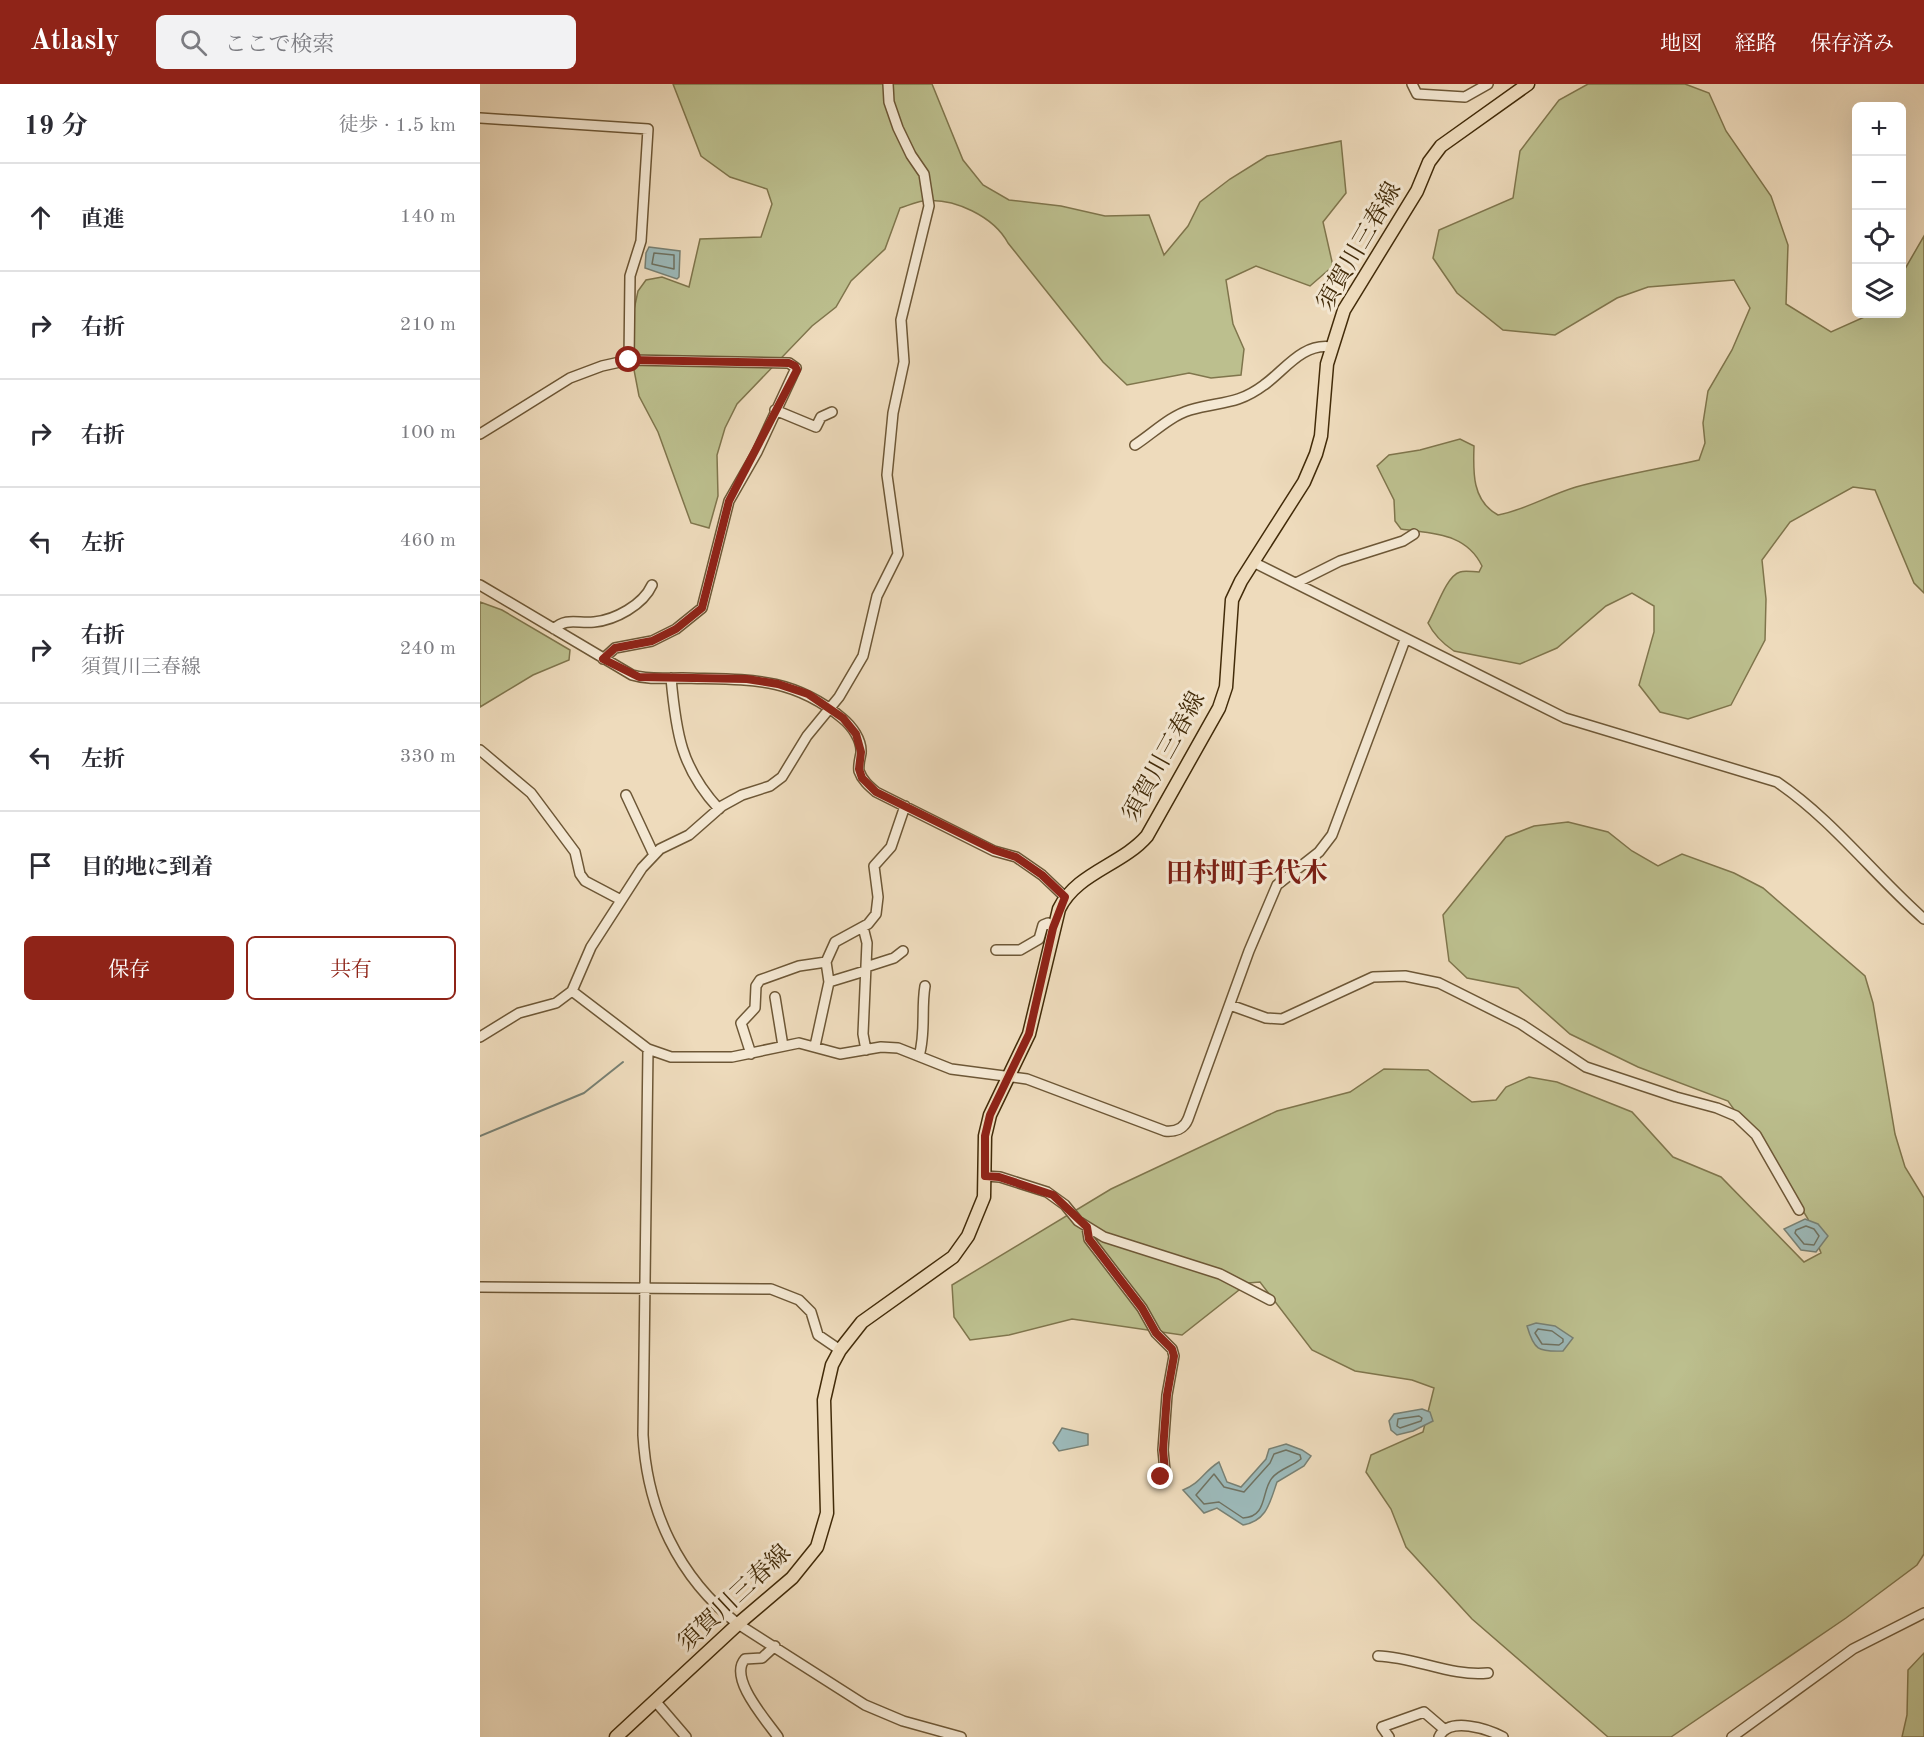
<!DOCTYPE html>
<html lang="ja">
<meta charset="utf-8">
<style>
:root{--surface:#fff;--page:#f2f2f3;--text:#2b2b33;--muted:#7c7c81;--line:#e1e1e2;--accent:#8f2418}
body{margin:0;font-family:"Old Standard TT","Noto Serif JP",serif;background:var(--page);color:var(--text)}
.controls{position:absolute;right:18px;top:18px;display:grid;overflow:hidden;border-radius:9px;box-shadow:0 6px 24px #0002}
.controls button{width:54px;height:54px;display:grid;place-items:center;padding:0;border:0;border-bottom:2px solid var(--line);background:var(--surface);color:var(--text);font:30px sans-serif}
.stop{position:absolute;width:18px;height:18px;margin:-14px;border:4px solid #8f2418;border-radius:50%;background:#fff}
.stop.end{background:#8f2418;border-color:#fff;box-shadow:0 2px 6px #0008}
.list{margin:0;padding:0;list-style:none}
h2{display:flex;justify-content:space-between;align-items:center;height:78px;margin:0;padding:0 24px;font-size:26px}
h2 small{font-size:20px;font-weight:400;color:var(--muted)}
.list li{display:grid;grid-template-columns:39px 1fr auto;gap:18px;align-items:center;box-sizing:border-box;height:108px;padding:0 24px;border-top:2px solid var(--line)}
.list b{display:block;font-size:22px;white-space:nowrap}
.list p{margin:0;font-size:20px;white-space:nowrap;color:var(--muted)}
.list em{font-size:20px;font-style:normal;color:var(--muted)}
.actions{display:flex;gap:12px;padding:18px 24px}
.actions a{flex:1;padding:14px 0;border:2px solid var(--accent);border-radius:9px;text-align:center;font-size:21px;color:var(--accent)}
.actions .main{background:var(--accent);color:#fff}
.icon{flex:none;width:33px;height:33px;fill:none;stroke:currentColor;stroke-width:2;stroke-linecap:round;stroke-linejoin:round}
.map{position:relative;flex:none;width:1444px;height:1653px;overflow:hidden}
header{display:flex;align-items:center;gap:36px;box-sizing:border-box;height:84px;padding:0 30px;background:var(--accent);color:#fff}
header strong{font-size:28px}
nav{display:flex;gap:33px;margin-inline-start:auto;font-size:21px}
.search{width:420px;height:54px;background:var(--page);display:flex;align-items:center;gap:15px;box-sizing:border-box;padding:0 21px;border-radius:9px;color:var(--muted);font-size:22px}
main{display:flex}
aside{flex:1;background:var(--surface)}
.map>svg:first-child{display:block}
.green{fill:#bcbf8e;stroke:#7f754c;stroke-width:1.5}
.water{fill:#9cb9b9;stroke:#788073;stroke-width:1.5}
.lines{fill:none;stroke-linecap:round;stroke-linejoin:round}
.shore{stroke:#6f7261;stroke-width:1.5}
.stream{stroke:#788073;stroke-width:2}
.minor-casing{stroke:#6d5736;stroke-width:12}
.major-casing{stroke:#422b09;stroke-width:15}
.minor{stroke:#f4e8d3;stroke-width:9}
.major{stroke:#eedbbc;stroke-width:12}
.route{stroke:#8f2418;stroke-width:8}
.labels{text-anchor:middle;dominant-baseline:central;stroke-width:6;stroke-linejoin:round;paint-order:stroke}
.street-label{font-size:24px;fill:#422b09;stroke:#f4e8d3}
.quarter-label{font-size:27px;font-weight:bold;fill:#7a1f14;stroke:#f4e8d3}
</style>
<header>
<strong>Atlasly</strong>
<div class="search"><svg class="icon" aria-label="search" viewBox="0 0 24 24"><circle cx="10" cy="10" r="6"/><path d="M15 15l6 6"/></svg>ここで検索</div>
<nav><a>地図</a><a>経路</a><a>保存済み</a></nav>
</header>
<main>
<aside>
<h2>19 分<small>徒歩 · 1.5 km</small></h2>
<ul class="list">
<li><svg class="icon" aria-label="ahead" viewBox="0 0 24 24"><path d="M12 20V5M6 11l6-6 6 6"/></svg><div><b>直進</b></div><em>140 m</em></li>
<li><svg class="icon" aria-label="right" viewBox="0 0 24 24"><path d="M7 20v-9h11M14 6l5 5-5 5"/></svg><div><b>右折</b></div><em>210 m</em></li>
<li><svg class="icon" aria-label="right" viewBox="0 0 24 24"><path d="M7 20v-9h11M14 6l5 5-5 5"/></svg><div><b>右折</b></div><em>100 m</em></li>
<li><svg class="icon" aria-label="left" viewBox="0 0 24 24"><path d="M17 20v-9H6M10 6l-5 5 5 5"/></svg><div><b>左折</b></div><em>460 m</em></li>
<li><svg class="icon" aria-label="right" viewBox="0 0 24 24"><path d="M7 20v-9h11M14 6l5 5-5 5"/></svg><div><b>右折</b><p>須賀川三春線</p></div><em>240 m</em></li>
<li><svg class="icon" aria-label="left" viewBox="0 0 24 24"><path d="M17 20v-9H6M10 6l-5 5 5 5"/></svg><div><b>左折</b></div><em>330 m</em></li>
<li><svg class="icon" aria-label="arrive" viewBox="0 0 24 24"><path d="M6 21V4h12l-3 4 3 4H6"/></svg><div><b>目的地に到着</b></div></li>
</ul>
<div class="actions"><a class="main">保存</a><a>共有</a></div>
</aside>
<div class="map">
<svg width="1444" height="1653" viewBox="0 0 1444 1653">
<rect width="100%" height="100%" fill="#eedbbc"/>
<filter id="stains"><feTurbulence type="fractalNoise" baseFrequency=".00333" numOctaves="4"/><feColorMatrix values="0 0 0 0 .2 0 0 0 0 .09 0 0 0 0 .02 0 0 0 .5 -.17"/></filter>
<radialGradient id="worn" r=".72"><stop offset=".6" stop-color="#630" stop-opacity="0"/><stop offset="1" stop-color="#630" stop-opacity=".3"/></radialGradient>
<!-- green -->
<path class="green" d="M193,0H452L483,76L503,101L529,116L581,122L625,132L669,131L684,171L708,142L720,118L750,95L787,72L861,57L866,109L843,138L853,182L830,202L776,182L746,196L753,240L764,265L761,291L731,294L709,289L647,301L623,278L528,159C514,133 474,113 443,117C435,118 427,122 420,124L405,165L371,197L356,223L332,242L257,320L245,344L237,371L238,412L229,444L211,439L178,348L159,312L154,286L149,249L158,207L166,196L182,193L209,203L220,155L281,153L292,120L287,105L250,93L221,72Z
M1108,0H1205L1229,9L1246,47L1291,112L1308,161L1306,220L1351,248L1391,230H1422V190L1444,152V509L1434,499L1395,406L1373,403L1310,438L1282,476L1286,515L1285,556L1251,621L1208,635L1180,628L1159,601L1174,548V522L1152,509L1126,522L1077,564L1040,580L974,567C962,559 954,551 948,539C956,526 966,492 980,488C985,486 993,488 999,488L1002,482C986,449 954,450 921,445L915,437L914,416L897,382L909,371L940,366L980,355L994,362C993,388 992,417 1018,431C1045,426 1069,411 1096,403C1137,392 1178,385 1219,376L1225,359L1223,339L1228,307L1252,266L1270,224L1254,196L1168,203L1137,214L1075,251L1023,246L977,209L953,174L959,146L1033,114L1040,67L1079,16Z
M0,518L22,526L90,566L89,576L53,591L0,623Z
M1088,738L1128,748L1152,767L1178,782L1202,770L1254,789L1283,804L1385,892L1393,919L1415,1050L1425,1083L1444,1114V1470L1437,1481L1366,1534L1191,1653H1128L992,1535L926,1463L911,1425L886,1388L891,1371L943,1348L954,1304L932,1296L875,1287L832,1266L780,1198L768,1199L702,1251L592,1235L529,1251L490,1256L474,1233L472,1201L631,1105L797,1027L870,1008L904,985L948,986L992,1018L1016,1016L1026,1003L1049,993L1077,998L1152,1028L1193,1073L1241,1093L1324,1178L1341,1169L1328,1135L1304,1095L1248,1017L1158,983L1090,950L1038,904L987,894L969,877L963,831L1026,753L1054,742Z
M1444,1569V1653H1422L1427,1631L1428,1586Z"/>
<!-- water -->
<path class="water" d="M169,163L200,167L199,193L197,195L165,184L166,169Z
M1325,1135L1338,1140L1348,1152L1336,1168L1321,1166L1304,1145Z
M1056,1239L1075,1242L1093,1254L1083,1267C1058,1268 1054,1266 1047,1242Z
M942,1325L950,1328L953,1337L933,1347L917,1351L911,1346L909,1337L914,1330Z
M582,1344L608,1350V1361L579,1367L573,1359Z
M806,1360L822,1366L831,1372L824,1382L797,1398C790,1418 787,1437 763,1441L737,1424L724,1429L703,1406C721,1399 723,1388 739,1378L747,1398L761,1403L786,1375L789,1365Z"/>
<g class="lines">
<!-- shore -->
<path class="shore" d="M174,169L194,171V185L172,180Z
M1326,1142L1334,1145L1339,1152L1334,1161L1324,1160L1315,1149L1316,1146Z
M1058,1245L1072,1247L1083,1255V1258L1079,1261L1062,1260L1055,1249Z
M939,1332L942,1334L941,1337L920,1344L917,1342L918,1335Z
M806,1366L820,1371L821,1375C813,1382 799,1385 792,1394C781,1407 788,1433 763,1434L739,1418L724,1420L716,1411L734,1390L744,1403L764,1408L790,1379L794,1370Z"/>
<!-- stream -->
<path class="stream" d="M0,1052L104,1009L143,978"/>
<!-- minor casing -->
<g class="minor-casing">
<path id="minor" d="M932,0L937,10L985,13L1008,0
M0,34L168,45L161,157L150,192L149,276
M295,326L336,343L341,333L352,328
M0,350L90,294L122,282L149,276L309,279L316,284L277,368L249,417L222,524L196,545L172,557L135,564L123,575
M655,361C672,350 690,332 710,326C739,317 756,322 784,301C805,286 822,259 851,263
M773,478L1085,634L1297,698C1353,736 1394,791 1444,835
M816,499L860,477L923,457L934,450
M0,501L152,591C168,596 185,594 202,594C265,596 310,591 362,634C372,642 382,656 381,669C380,675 378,681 379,687C382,696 389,702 396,708L514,767L536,773L562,791L585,813
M74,545C86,533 99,540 114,538C135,536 163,521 172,501
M191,594C196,649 201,684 239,725
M0,666L51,709L95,768L100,790L105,797L141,816
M146,711L174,771
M383,843L387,859L383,950L386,966
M516,866H540L559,855L563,841L568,839L573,844
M386,883L414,874L423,867
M349,898L385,887
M92,907L168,965L191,973H252L319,959L360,970L401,963L418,964L471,985L547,995L685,1047C695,1048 704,1045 708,1035L769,867L797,801L839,768L852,751L925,556
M295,913L303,962
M750,921L786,934L802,935L893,893L925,892L959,899L1041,940L1106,983L1196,1013L1237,1024L1256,1032L1276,1051L1319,1126
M0,953L39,929L76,919L92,907L111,863L162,784L180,765L209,751L242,722L262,711L290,702L302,693L327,652L359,613L383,572L397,512L418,470L407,391L413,329L424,278L421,236L449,122L444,90L431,71L418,44L409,18L408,0
M335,962L349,898L346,878
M168,965L163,1351C167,1426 198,1493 258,1540L385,1621L423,1637L481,1653
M271,970L261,939L275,924L276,902L280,896L319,882L346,878L355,858L388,840L396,830L398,813L394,782L411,763L425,722
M439,972C446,949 441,925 445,902
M505,1092L520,1093L567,1108L585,1121L598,1137L624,1153L740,1190L790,1216
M607,1143L609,1155L662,1224L676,1249L692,1265L694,1272L687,1311L683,1366L685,1387L681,1393
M0,1203L291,1205L319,1216L331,1228L338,1251L360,1266
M295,1562L282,1574L265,1575C248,1594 286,1636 298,1653
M898,1572C935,1573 971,1593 1008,1589
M176,1618L206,1653
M909,1653L902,1643L944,1628L965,1646
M959,1653C969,1632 1008,1645 1023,1653
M1252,1653L1373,1565L1444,1529"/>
</g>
<!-- major casing -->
<g class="major-casing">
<path id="major" d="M136,1653L258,1540L312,1494L337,1463L347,1429L344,1316L352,1281L360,1266L382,1238L473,1173L488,1152L504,1113L505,1052L510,1031L549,950L579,825C596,789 642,781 667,752L739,624L746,603L752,516L761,497L824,398L836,370L841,352L847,280L864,226L937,107L949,78L961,62L1048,0"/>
</g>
<!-- minor -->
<use href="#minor" class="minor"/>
<!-- major -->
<use href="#major" class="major"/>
</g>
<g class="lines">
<!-- route -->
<path class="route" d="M149,276L309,279L315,282L317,286L249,417L222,524L196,545L172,557L135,564L123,575L159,593L267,595L298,600L328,610L363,634L376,650L381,668L379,685L382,694L396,708L514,766L536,773L562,791L585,813L573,844L549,950L510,1031L505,1052V1092L519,1093L573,1111L607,1143L609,1155L662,1224L676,1249L692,1265L694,1272L687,1311L683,1366L685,1387L681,1393"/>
</g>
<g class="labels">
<!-- street labels -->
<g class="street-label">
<text transform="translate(880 163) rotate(-60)">須賀川三春線</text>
<text transform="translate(685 673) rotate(-61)">須賀川三春線</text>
<text transform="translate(255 1515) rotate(-43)">須賀川三春線</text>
</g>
<!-- quarter labels -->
<g class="quarter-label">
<text x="767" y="790">田村町手代木</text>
</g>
</g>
<rect width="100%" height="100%" filter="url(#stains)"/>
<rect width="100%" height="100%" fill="url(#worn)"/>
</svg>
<div class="controls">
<button>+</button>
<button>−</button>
<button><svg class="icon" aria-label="locate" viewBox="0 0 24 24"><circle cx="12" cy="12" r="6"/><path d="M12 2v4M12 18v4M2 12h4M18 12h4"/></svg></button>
<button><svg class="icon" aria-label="layers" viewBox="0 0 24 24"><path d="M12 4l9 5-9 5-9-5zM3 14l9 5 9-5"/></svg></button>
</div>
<div class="stop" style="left:149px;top:276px"></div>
<div class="stop end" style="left:681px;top:1393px"></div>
</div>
</main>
